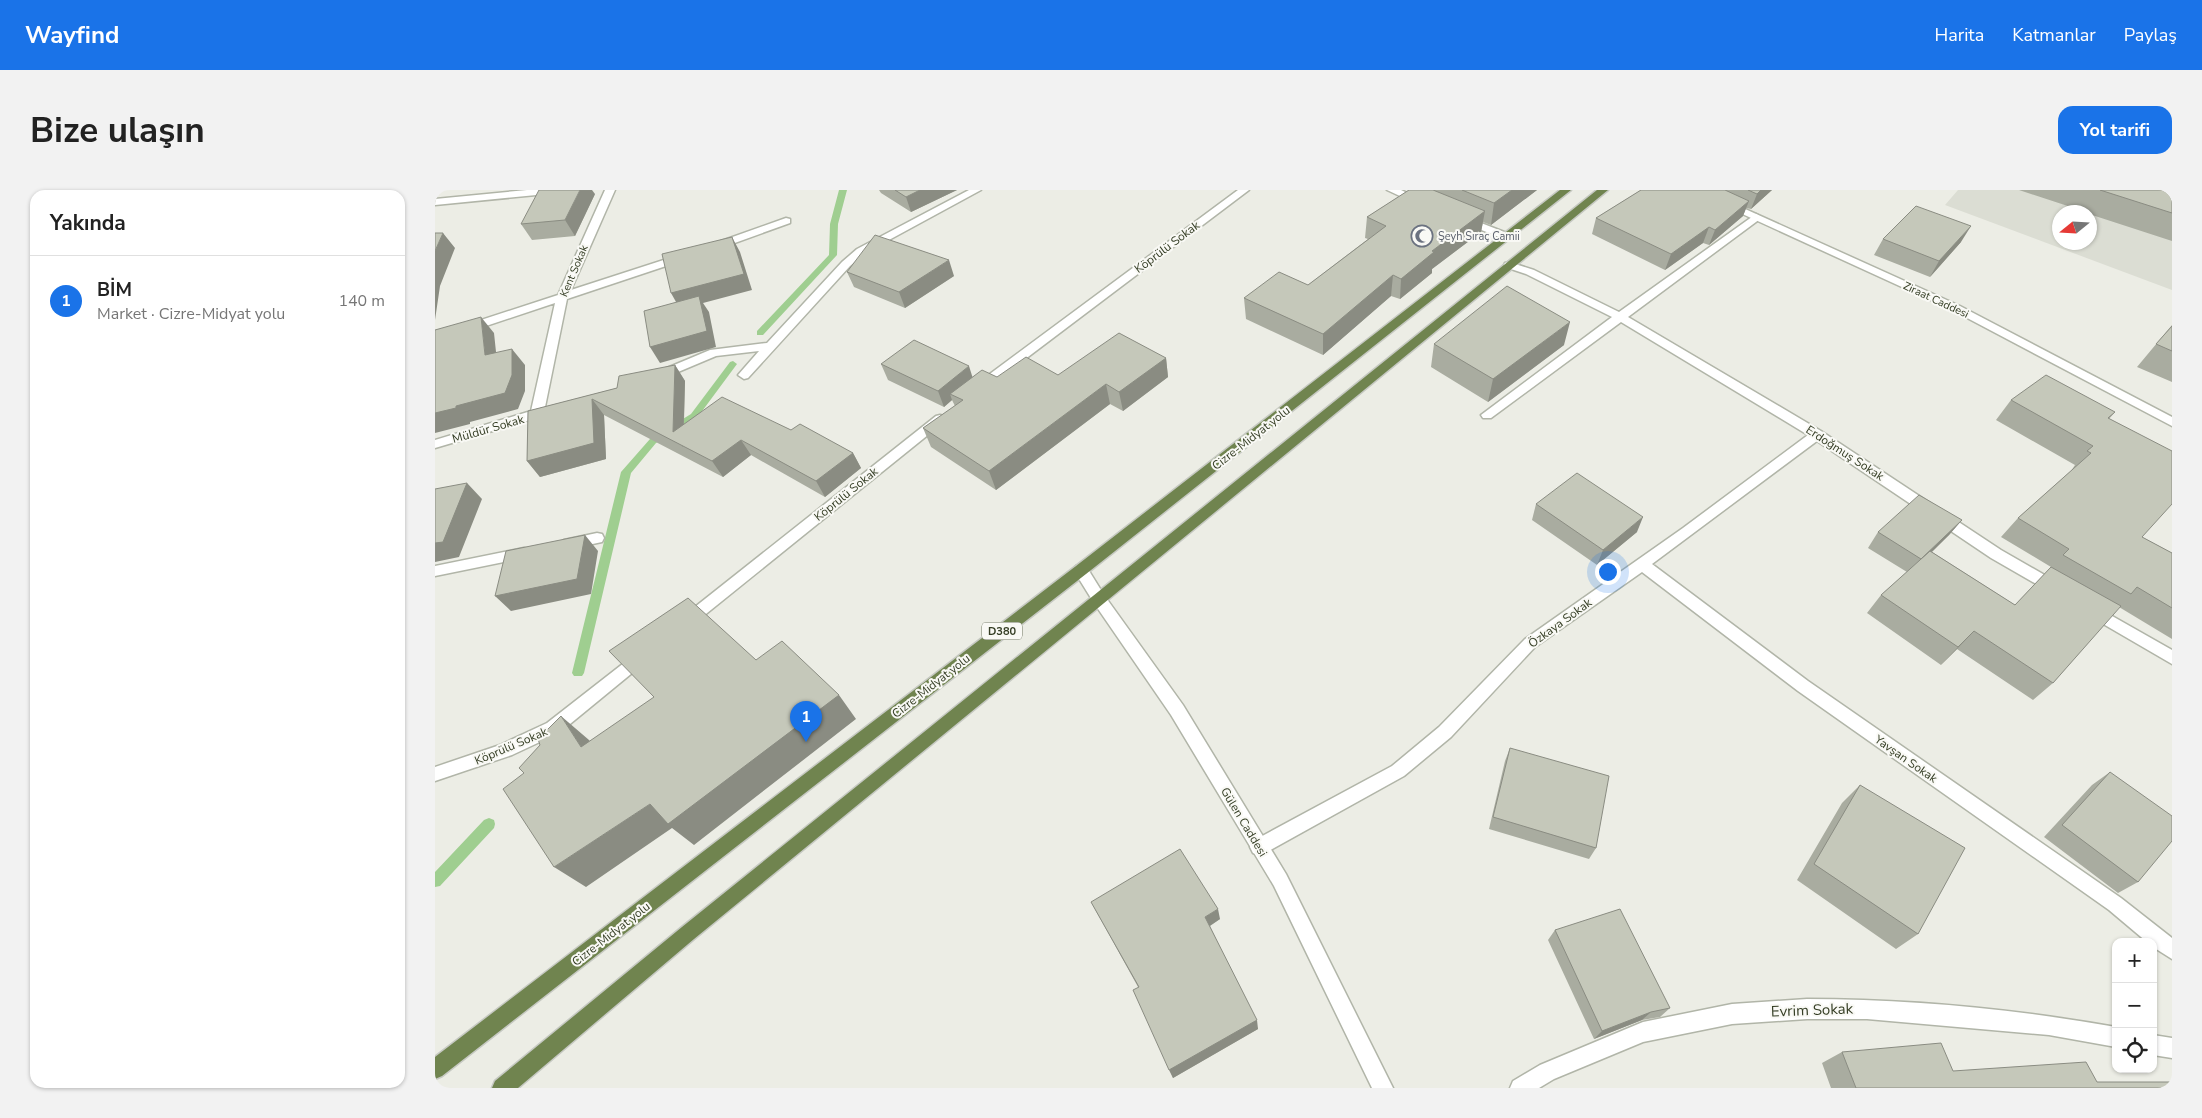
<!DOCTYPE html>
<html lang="tr">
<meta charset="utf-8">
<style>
:root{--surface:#fff;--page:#f2f2f2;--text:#222;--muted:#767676;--line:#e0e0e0;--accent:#1a73e8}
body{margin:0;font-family:"Nunito Sans",sans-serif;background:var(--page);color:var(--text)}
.controls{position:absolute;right:15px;bottom:15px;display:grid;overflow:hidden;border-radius:10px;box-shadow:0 1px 4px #0004}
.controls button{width:45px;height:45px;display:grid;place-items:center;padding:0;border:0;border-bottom:1px solid var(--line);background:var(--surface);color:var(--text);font:25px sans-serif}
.compass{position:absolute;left:1617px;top:15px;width:45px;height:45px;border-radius:50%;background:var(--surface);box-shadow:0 1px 4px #0004;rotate:252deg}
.you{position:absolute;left:1172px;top:381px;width:18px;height:18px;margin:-12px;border:4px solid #fff;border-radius:50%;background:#1a73e8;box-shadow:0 0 0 8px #1a73e833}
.badge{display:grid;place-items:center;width:32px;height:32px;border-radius:50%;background:var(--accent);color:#fff;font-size:16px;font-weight:700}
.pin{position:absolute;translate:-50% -41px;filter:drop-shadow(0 1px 2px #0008)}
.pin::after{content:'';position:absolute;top:26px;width:18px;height:15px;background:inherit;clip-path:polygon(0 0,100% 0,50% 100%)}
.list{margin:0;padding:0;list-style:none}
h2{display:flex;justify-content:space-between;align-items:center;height:65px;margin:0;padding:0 20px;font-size:21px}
h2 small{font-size:16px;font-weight:400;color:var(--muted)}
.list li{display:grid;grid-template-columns:32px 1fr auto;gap:15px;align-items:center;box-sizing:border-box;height:90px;padding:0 20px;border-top:1px solid var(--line)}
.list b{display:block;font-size:19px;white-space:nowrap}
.list p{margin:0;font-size:16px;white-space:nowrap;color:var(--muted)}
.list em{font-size:16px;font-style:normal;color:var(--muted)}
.icon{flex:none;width:28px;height:28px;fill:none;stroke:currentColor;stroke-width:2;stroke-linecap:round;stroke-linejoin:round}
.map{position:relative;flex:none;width:1737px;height:898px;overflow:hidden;border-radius:15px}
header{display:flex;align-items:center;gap:30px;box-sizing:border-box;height:70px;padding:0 25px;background:var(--accent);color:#fff}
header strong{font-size:24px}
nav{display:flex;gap:28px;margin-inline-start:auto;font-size:18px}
.intro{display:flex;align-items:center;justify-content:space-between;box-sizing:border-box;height:120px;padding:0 30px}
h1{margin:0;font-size:35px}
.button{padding:12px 22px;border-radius:15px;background:var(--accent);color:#fff;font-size:18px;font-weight:700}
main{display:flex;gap:30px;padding:0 30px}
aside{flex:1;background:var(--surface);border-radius:15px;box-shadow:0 1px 4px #0004}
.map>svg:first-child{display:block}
.built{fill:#dbddd3;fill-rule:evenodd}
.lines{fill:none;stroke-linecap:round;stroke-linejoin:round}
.stream{fill:#9fce90;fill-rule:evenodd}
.minor-casing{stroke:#b1b5a8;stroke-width:3}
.tertiary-casing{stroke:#b1b5a8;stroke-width:3}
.trunk-casing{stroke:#c6c9c2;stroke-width:3}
.minor{fill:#fff;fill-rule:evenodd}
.tertiary{fill:#fff;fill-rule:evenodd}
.trunk{fill:#70844f;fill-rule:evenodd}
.wall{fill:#a9aca0}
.shaded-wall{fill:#8a8c82}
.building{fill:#c5c8ba;stroke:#8a8c82}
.labels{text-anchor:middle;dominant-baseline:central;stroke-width:4;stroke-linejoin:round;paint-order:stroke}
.far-worship-label{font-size:11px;fill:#5b616d;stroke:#f9f9f5;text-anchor:start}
.far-street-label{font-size:11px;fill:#353e25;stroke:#f9f9f5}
.shield{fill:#f9f9f5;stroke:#707663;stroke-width:1}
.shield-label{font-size:11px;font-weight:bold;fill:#353e25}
.street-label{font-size:12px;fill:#353e25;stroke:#f9f9f5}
.near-street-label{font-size:15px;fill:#353e25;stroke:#f9f9f5}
</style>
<header>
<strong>Wayfind</strong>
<nav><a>Harita</a><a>Katmanlar</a><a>Paylaş</a></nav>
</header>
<div class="intro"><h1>Bize ulaşın</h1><a class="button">Yol tarifi</a></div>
<main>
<aside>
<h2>Yakında<small></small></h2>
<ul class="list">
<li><span class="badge">1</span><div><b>BİM</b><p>Market · Cizre-Midyat yolu</p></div><em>140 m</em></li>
</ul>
</aside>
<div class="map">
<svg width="1737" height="898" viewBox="0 0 1737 898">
<rect width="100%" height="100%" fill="#ecede5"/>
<!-- built -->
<path class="built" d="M1523,0H1737V100L1510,15ZM1624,22H1654V52H1624Z"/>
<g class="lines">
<!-- stream -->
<path class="stream" d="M404,0H412L403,34L402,65L328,145H322V141L394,65L395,34Z
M298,171L302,174L262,228L221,253L196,283L149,483L147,486H139L137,483L186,282L215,249L256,224L295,172Z
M54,628L59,630L60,634L59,638L5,696L0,697V682L49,630Z"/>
<!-- minor casing -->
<g class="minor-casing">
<path id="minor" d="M170,0H180L136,100L244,65H252L253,67L252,69L132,109L110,217L115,218L117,221L115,224L0,258V250L96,221L120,113L0,153V145L123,105Z
M534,0H546L430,63L415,76L313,188L309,189L303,185L324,161L281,166L224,190L218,186L220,183L275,160L332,153L407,72L422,59Z
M803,0H814L548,201H540L538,198L540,195Z
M952,0H966L991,12L990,14H982Z
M1321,24L1326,27L1325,29L1193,127L1386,241L1566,360L1627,395L1629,399L1627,403L1622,405L1617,403L1556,368L1382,251L1217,374L1373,491L1686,708L1737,748V769L1718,757V752H1712L1674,720L1363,501L1207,382L1100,457L1016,547L969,586L830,663L824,665L818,663L815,657L818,651L957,576L1004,537L1090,449L1248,338L1373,245L1186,132L1056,228H1048L1046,225L1177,127L1091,84L1070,77L1069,75L1070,73L1074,72L1099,80L1184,122Z
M1028,26L1077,45L1078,47L1073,50L1069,49L1024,31L1023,29Z
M351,28L355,29V33L283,59H275L274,57L275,55Z
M505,225L509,226L511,229L509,232L256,436L251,438L246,436L244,432L246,428L501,226Z
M162,343L167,344L169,348L167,352L134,359L129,358L127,354L129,350Z
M89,358L94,359L96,363L94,367L0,386V376Z
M1656,414L1737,460V474L1651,424L1649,420L1651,416Z
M208,460L213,462L216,466L213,470L124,543L77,565L0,591V577L65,555L112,533L203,462Z
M1372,809C1475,809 1579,819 1681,837V857L1614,845L1432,829H1372L1297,834L1208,852L1119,889L1104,898H1075L1078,891L1105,875L1208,832L1297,814Z
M1718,845L1737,848V868L1718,865Z"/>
</g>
<!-- tertiary casing -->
<g class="tertiary-casing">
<path id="tertiary" d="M92,0H127L122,3L0,15V9Z
M1255,0H1268L1525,116L1737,227V236L1517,120Z
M646,375L651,376L669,405L748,515L851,684L958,898H937L839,696L736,525L659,413L641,384L639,380L641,376Z"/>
</g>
<!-- trunk casing -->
<g class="trunk-casing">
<path id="trunk" d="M1125,0H1136L651,384L7,886L0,889V867L641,376Z
M1162,0H1173L259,749L83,898H57L60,891L247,737Z"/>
</g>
<!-- minor -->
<use href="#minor" class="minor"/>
<!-- tertiary -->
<use href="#tertiary" class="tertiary"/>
<!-- trunk -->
<use href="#trunk" class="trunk"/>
</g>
<!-- wall -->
<path class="wall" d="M444,0H522L476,22L446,3Z
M974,0H1102L1056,35L1048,32L1046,42L997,79V83L965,109L956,106L888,165L811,129L809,108L873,95L933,49L930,48L932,27Z
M1206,0H1337L1316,19L1311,18L1308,26L1274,55L1268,53L1230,80L1157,44L1161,28Z
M1584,0H1737V51L1654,24V22H1651Z
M160,4L140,46L97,50L86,34Z
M1448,49L1526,52L1495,87L1439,65Z
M412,82L519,86L470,118L419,97Z
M1737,135V192L1702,177Z
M999,154L1129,155L1053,212L996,177Z
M731,168L733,187L688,221L675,214L561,300L496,257L488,238L520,216L517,210L509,217L453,190L446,174L538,187H562L623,185Z
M240,175L250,191L249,234L356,240L418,263L426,278L390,307L316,265L288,287L169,225L171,269L105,287L92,271L93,221L182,198Z
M1576,210L1680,222L1674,229L1707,347L1737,363V449L1684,417L1618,493L1598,510L1522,459L1506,475L1432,423L1446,405L1472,382L1433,358L1443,342L1527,330L1514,345L1497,362L1580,415L1616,377L1566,347L1583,328L1636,281L1640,275L1561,230Z
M1101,314L1202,342L1162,375L1097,330Z
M1075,558L1161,658L1154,669L1054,639L1070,571Z
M1675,582L1703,692L1683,703L1609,647L1657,595Z
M1425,595L1483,744L1461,759L1362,690L1407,613Z
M656,712L785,729L775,736L823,839L738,888L703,797Z
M1120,740L1235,818L1225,827L1207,830L1159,849L1113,750Z
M1407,862L1518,881L1737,898H1396L1387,873Z"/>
<!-- shaded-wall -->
<path class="shaded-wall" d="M145,0H157L160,4L140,46L130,30Z
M485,0H522L476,22L471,7Z
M1077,0H1102L1056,35L1059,13Z
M1326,0H1337L1316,19L1322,4Z
M1314,11L1308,26L1274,55L1280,40Z
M1050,21L1046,42L997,79V83L965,109L966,89L997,61Z
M1536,36L1526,52L1495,87L1504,71Z
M1274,37L1268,53L1230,80L1236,64Z
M8,43L20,58L5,96L0,130V61Z
M297,47L305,62L317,100L268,113L274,122L281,157L225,173L215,157L245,119L236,103Z
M514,70L519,86L470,118L464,102Z
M958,85L956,106L888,165V144Z
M46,127L59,143L63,181L50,165Z
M1135,132L1129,155L1053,212L1058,189Z
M77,159L90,175V201L83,219L35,232V234L0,243V223L21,216Z
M731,168L733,187L688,221L684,202Z
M240,175L250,191L248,257L238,242Z
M534,176L539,192L515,204L517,210L509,217L503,201Z
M671,194L675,214L561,300L554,281Z
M157,209L169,225L171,269L105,287L92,271Z
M306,250L316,265L288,287L277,271Z
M418,263L426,278L390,307L381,291Z
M32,293L47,309L24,367L0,372V353Z
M1208,327L1202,342L1162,375L1168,360Z
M1527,330L1514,345L1474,384L1486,369Z
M150,345L163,361L156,404L76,421L60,406Z
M1539,441L1522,459L1506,475L1523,457Z
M404,505L421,529L259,655L237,638L151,697L119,677L215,614Z
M126,526L154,550L174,580L146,557Z
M783,719L785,729L773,737L770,727Z
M1216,822L1207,830L1159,849L1167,841Z
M822,830L823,839L738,888L734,880Z"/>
<!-- building -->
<path class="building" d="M104,0H145L130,30L86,34Z
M460,0H485L471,7Z
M974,0H998L1050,21L997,61L999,62L966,89L958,85L888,144L809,108L844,82L873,95L951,36L932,27Z
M1027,0H1077L1059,13Z
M1206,0H1290L1314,11L1280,40L1274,37L1236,64L1161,28Z
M1313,0H1326L1322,4Z
M1665,0H1737V23Z
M1481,16L1536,36L1504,71L1448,49Z
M0,43H8L0,61Z
M440,45L514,70L464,102L412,82Z
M297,47L309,84L236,103L227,64Z
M1072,96L1135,132L1058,189L999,154Z
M264,106L272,141L215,157L209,121Z
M46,127L50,165L77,159V185L70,203L21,216V218L0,223V140Z
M1737,136V161L1721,154Z
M684,143L731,168L684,202L671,194L554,281L488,238L528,210L515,204L547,180L562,187L591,167L623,185Z
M479,150L534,176L503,201L446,174Z
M240,175L238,242L287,207L356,240L365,234L418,263L381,291L306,250L277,271L157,209L159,253L92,271L93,221L182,198L184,186Z
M1611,185L1680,222L1673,228L1737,261V314L1707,347L1737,363V418L1702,397L1696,404L1628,365L1634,359L1583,328L1656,263L1652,261L1658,256L1576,210Z
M1142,283L1208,327L1168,360L1101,314Z
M32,293L8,352L0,353V299Z
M1484,305L1527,330L1486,369L1443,342Z
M150,345L142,389L60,406L71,361Z
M1495,361L1580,415L1616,377L1686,416L1618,493L1539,441L1523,457L1446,405Z
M253,408L321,470L347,451L404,505L233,634L215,614L119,677L68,599L89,583L84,578L105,555L103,549L126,526L146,557L219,507L174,461Z
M1075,558L1174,586L1161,658L1058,627Z
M1675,582L1737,626V651L1703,692L1627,635Z
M1425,595L1530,658L1483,744L1379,674Z
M745,659L783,719L770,727L822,830L734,880L698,800L704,797L656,712Z
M1185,719L1235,818L1216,822L1167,841L1120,740Z
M1506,853L1518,881L1651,872L1662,892H1737V898H1421L1407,862Z"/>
<!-- icons -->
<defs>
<g id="mosque-ring" transform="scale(1.125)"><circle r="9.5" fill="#f9f9f5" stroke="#6b7280" stroke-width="1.5"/><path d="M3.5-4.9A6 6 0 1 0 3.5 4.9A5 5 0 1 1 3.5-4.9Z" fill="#6b7280"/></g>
</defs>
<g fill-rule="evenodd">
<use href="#mosque-ring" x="987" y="46"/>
</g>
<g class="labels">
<!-- far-worship labels -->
<g class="far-worship-label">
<text x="1003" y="46">Şeyh Sıraç Camii</text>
</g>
<!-- far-street labels -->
<g class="far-street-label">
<text transform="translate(139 81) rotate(-67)">Kent Sokak</text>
<text transform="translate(1501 110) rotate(25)">Ziraat Caddesi</text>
</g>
<!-- shield labels -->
<rect class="shield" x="547" y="432.5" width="40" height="17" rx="4"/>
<g class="shield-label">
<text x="567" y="441">D380</text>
</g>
<!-- street labels -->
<g class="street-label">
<text transform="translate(732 57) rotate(-37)">Köprülü Sokak</text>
<text transform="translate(53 239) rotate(-16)">Müldür Sokak</text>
<text transform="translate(816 248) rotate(-38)">Cizre-Midyat yolu</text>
<text transform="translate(1410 263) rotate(33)">Erdoğmuş Sokak</text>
<text transform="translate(411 304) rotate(-39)">Köprülü Sokak</text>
<text transform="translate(1125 433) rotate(-36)">Özkaya Sokak</text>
<text transform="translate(496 496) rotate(-38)">Cizre-Midyat yolu</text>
<text transform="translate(76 556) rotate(-23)">Köprülü Sokak</text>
<text transform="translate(1471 569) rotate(35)">Yavşan Sokak</text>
<text transform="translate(809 632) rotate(59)">Gülen Caddesi</text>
<text transform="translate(176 744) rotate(-38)">Cizre-Midyat yolu</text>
</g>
<!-- near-street labels -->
<g class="near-street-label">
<text transform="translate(1377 820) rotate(-2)">Evrim Sokak</text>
</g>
</g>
</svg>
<div class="controls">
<button>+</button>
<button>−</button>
<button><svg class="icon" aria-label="locate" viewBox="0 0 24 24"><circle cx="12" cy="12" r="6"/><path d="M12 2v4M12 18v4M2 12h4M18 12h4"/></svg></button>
</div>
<svg class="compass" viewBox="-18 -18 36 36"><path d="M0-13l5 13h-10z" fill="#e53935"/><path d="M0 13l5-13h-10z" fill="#767676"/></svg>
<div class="you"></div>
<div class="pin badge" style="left:371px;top:552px">1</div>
</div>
</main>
